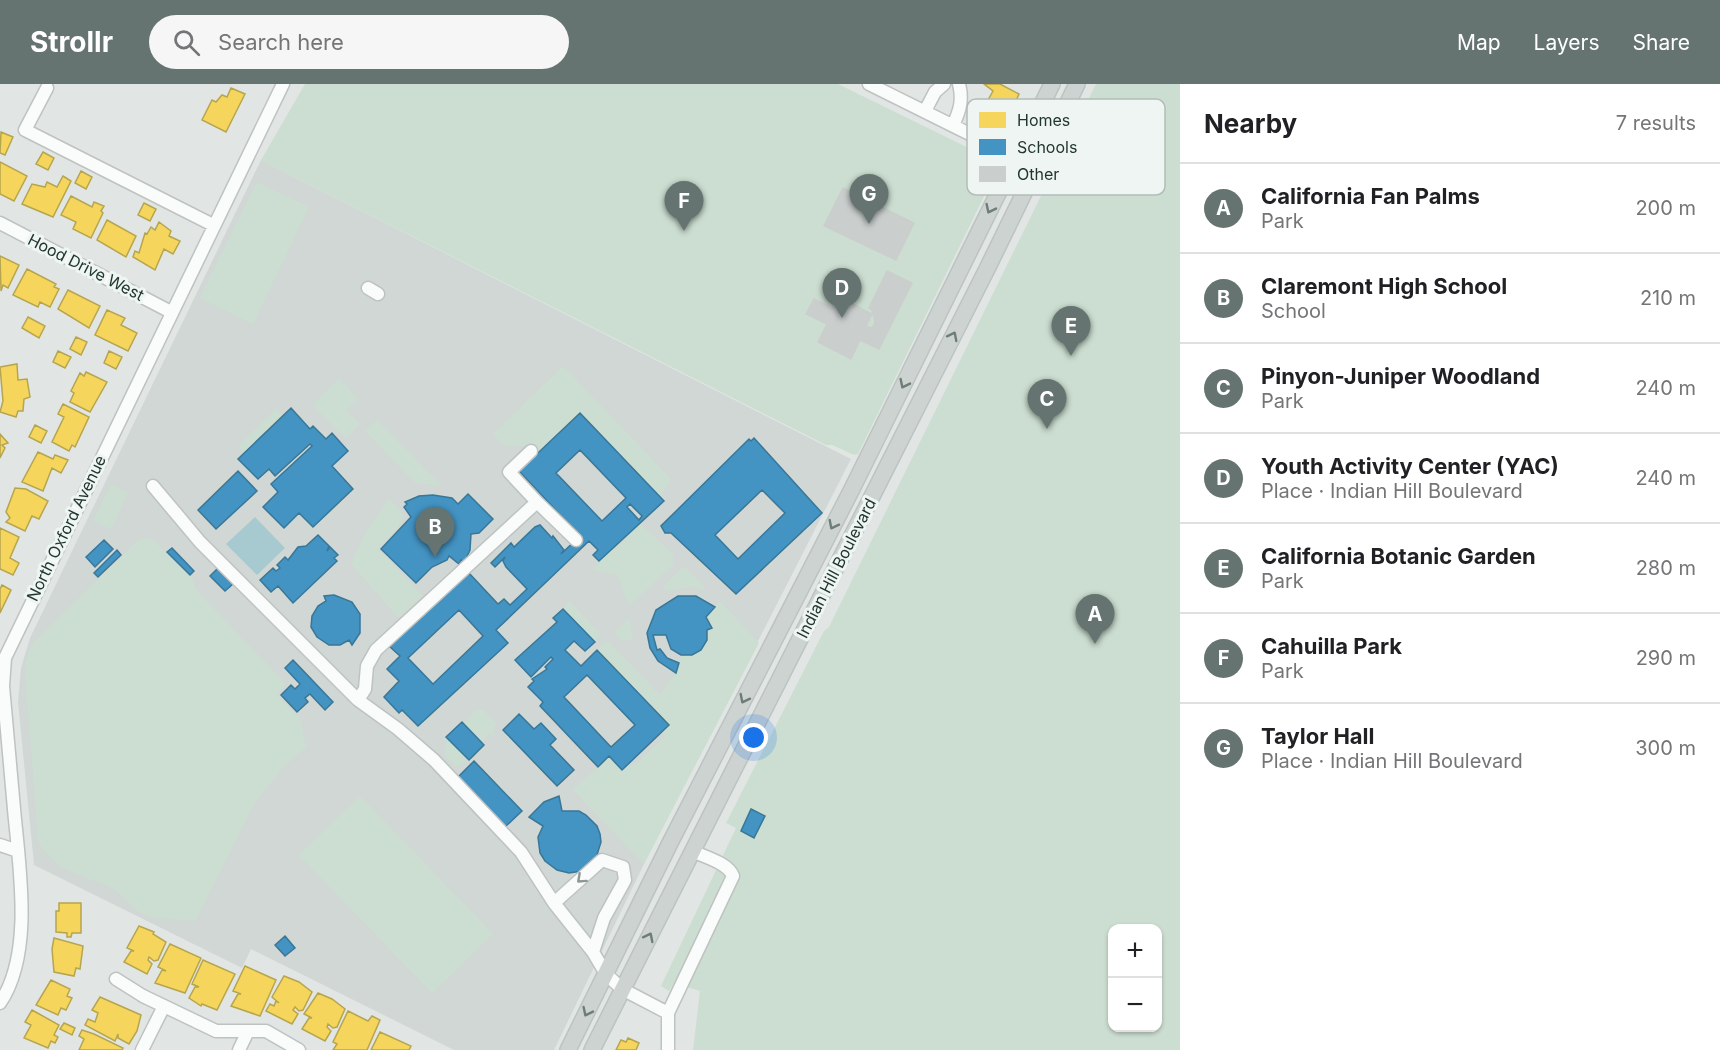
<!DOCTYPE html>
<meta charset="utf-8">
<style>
:root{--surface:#fff;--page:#f6f6f6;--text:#202124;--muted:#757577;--line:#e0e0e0;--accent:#657470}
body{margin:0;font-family:Inter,sans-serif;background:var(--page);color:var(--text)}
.controls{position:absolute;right:18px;bottom:18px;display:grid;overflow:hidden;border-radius:12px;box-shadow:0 2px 4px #0004}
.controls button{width:54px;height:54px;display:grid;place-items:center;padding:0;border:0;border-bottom:2px solid var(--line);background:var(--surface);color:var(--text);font:30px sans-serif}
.you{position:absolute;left:754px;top:654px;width:21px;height:21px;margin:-15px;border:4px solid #fff;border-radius:50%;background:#1a73e8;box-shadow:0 0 0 9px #1a73e833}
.badge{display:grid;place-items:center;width:39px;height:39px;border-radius:50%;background:var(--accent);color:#fff;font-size:20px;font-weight:700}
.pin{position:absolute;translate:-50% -50px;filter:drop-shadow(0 2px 3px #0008)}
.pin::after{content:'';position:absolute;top:32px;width:21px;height:18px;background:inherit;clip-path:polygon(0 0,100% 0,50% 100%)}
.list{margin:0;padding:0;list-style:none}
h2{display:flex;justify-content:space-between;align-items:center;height:78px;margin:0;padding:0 24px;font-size:26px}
h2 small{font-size:20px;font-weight:400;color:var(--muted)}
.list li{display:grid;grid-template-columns:39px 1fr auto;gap:18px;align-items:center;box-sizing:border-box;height:90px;padding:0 24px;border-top:2px solid var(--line)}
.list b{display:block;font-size:22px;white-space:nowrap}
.list p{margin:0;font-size:20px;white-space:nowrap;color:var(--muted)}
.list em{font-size:20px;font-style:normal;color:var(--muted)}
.icon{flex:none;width:33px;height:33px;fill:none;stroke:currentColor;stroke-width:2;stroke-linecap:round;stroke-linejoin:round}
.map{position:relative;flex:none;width:1180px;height:966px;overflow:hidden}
header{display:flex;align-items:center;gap:36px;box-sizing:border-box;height:84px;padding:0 30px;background:var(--accent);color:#fff}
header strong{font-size:28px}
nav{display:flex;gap:33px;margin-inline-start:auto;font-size:21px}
.search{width:420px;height:54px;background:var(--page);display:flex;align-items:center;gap:15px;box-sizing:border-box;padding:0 21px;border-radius:33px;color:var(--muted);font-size:22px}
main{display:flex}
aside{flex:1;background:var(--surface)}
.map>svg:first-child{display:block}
.built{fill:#d0d7d4}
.green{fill:#ccded1;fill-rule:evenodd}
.water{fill:#a7cad0}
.homes{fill:#f6d55c;stroke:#b6a54f;stroke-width:1.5}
.schools{fill:#4393c3;stroke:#397797;stroke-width:1.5;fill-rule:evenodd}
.building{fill:#cacfcd;stroke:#cacfcd;stroke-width:1.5}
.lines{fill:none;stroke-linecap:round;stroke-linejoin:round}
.minor-casing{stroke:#bec3c1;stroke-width:15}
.major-casing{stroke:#bcc3c1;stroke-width:18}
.minor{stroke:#fafbfb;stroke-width:12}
.major{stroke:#cdd3d1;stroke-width:15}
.oneway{stroke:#6f7d79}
.oneway2{stroke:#8e9896}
.labels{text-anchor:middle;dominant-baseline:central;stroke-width:6;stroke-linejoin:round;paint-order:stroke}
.street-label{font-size:16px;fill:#223631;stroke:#eff5f2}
.key{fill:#eff5f2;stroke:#b2bcb8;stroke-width:1.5}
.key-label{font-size:16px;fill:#223631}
</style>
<header>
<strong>Strollr</strong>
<div class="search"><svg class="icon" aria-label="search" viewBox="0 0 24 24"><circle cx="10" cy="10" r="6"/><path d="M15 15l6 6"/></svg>Search here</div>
<nav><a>Map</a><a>Layers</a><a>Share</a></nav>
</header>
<main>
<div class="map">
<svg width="1180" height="966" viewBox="0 0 1180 966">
<rect width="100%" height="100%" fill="#e1e6e4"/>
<!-- built -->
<path class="built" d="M261,76L851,375L644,780L554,966H454L251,865L242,884L34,781L18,618L21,584L30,554Z"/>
<!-- green -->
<path class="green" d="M305,0H838L987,73L994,92L858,370L854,371L832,361H826L261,76Z
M1096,0H1180V966H693L700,907L674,899L669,907L661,902L736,744L726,739L824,547L829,543ZM1112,844H1158V944H1112Z
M257,98L309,123L253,240L200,214Z
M563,282L671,395L660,413L580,329L537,370L529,362H505L493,350Z
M339,295L358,315L346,326L360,340L346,354L313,321Z
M276,325L283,332L244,369L238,362Z
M377,336L442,402L415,399L365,347Z
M111,400L128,409L111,445L93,437Z
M389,414L404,432L396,446L378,465L423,512L399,534L351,480L367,446Z
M641,440L673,470V481L630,521C623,512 623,499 617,491L592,486L610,466L611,468Z
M139,455H152L192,493L195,505L286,600L276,610L297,632L299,630L306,663L284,682L253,722L195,837L150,833L139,828L113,804L62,784L42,765L38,755L25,588L27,572L34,558Z
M684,482L705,503L703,506L693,503L666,507L663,502Z
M569,517L601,550L595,558L563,525Z
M720,517L759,559L644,780L573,706L609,672L622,686L629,679L633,683L665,652L597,566L607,556L660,611L676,589L681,571C698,571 706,564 707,546L712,544L706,533Z
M629,534L633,556L623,557L614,549Z
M475,626H483L496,639L493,652L490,649L482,657L464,639Z
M446,653L467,674L457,684L444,670Z
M360,712L493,850L432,909L299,771Z"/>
<!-- water -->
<path class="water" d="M255,433L285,464L257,491L226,460Z"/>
<!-- homes -->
<path class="homes" d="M984,0H1000L1019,10L1014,21L1020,24L1011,40L982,27L993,7Z
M231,4L245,10L226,48L202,36L212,16L216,18L222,11L227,13Z
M1,48L13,53L5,71L0,69Z
M43,68L54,74L48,86L36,80Z
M0,78L27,92L14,117L0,110Z
M81,87L92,93L86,105L75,99Z
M63,92L71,97L53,133L22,120L32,100L45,103L47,98L57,103Z
M71,112L92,123L94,118L104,122L101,127L103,129L91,154L73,145L76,138L61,131Z
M144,119L156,125L150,137L138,131Z
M107,136L136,152L126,173L97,156Z
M159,138L171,147L169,152L180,157L173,170L164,165L155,186L133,173L135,167L139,169L145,149L147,150L151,143L155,146Z
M0,172L19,181L8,204L3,201L1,207Z
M27,185L56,200L54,203L59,205L50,223L40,218L38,223L13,211Z
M68,206L100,222L89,244L58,225Z
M107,226L125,234L121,241L137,249L128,267L95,251Z
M28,233L45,242L39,254L22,244Z
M76,253L87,258L81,271L70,265Z
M58,267L71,273L65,284L53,278Z
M109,267L122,273L116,285L104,279Z
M17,280L18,296L27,295L30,313L24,315L23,327H18L16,333L0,328L3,317L0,283Z
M86,288L107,298L90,328L70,318L74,309L71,307L80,289L84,292Z
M63,320L89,333L75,363L72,361L69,367L52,358L64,333L58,330Z
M35,341L47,347L41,359L29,353Z
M0,350L8,359L2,361L5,364L0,374Z
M38,368L53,375L55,371L68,376L61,389L52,384L43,407L22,398Z
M15,404L26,405L48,417L39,435L32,432L25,447L6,438L10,434L6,428Z
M0,444L19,453L10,474L19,479L13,491L0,485Z
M2,501L11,506L0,529V505Z
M59,819H81V849H72L71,853H67V849L56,848V827H59Z
M139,842L154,848L153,850L166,858L158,876L154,877L149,873L148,876L152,880L147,890L124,878L131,867H134L127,864Z
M54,854L83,862L80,885L76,884L74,892L54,888L52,865Z
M170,860L201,874L185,909L155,899L162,886L166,887L158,883Z
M203,876L235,890L217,926L202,920L201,922L189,914L195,903H199L192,900Z
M245,882L276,896L260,932L231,922L238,910H241L233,907Z
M284,892L299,898L312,908L303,926L299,927L295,923L293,926L298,930L292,940L266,927L270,920L274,922L276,917L279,919L272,913Z
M51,896L70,905L67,912L72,914L66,926L61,924L58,931L36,921Z
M318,909L332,915L345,925L337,943L333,944L328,940L327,943L331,947L325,957L302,945L309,934H312L304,930Z
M100,913L141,931L137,947L129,960L118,954V950L115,957L85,941L88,935L95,938L98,929L92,926Z
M32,926L59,941L54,951L58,953L55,959L51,957L48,964L24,954L31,941L25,938Z
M348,927L368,937L372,932L380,936L367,966H333L337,960L333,958Z
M64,939L75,944L72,951L60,945Z
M82,946L94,950L123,964L122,966H79L84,955L79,952Z
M380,948L411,962L409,966H371Z
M628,954L639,959L636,966H616L621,956L626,958Z"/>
<!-- schools -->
<path class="schools" d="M291,324L310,345L313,342L326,355L332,349L348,367L332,382L353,405L313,443L299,429L284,444L263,423L278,408L271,400L312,362L310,360L275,392L269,385L258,395L238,375Z
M580,329L664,417L599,477L593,471L598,466L589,457L496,546L508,559L418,642L402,626L399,629L384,613L399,597L387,585L400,572L389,562L469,489L498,520L504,515L510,521L527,505L506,483L503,477L505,473L495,483L491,479L511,459L514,463L535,443L540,441L552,454L553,452L564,466L561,470L580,452L519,387ZM580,366L626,414L602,437L556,389ZM630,420L642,432L639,436L627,423ZM459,526L483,552L433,600L408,574Z
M754,354L822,429L736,510L671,449H665L661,442L749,355L751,357ZM762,406L785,429L738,475L715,451Z
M238,387L257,407L216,445L198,426Z
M468,410L493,435L479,449L471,450L470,466L464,479L461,476L459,480L449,472L447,476L432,483L416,499L381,465L411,433L404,423L407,420L405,418L419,412L433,411L452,414L458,420Z
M318,451L329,462L327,467L330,463L338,471L334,474L337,477L293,519L278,502L271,508L260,496L273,484L276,487L280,484L277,481L285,473L288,476L298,463L306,462Z
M104,456L113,465L95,483L86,473Z
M172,464L194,487L190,491L167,468Z
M117,466L121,471L98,493L94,489Z
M218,484L233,500L225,507L210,492Z
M334,511L352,518L360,530V549L352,561L349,556L340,561H329L317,553L311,543L312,532L318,522L326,517L324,512Z
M678,512H696L715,523L706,533L712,544L707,546V556L701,566L692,571H681L671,565L666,551H653L657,566L660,565L667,574L679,579L676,589L658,577L650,564L647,549L656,526Z
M563,525L595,558L585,567L574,557L565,566L581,582L597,566L669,641L622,686L609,672L598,683L540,622L543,618L528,603L534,597L532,595L547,585L545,583L553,575L551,573L531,593L515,576L557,538L553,534ZM587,591L635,641L611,663L564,613Z
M293,576L333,618L325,626L310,610L305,614L308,618L297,628L281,611L291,601L295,605L300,600L285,584Z
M519,630L534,645L541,639L556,655L550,661L574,686L557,702L503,646Z
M462,638L484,661L469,676L446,653Z
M474,677L522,727L505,743L458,693Z
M559,712L562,727H579L586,731L597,742L600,750L601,758L596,774L582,787L569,789L557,786L545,777L540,769L538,753L543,742L529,733L544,718Z
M751,725L765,732L754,754L741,747Z
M285,852L295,864L285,872L275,861Z"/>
<!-- building -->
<path class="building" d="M843,104L914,139L896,176L824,142Z
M887,187L912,199L879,265L860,256L851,275L818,258L827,240L806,230L814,215L832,224L838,212L872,230L866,242L872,244L875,238L872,226L869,224Z"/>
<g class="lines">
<!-- minor casing -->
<g class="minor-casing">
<path id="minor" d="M869,0L1036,83
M47,4L25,46L213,141
M925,27L935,8L944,0
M953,41C960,27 963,15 959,0
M0,139L171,228
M368,204L378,210
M153,402L200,458L358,616L398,645L434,676L521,768L554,819
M537,418L576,456
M358,616L365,605L367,582L376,566L537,418L509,388L531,367
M0,761L18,767
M593,868L604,834L625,796L623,783L602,776L554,819L593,868L606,890L622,905L668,929V966
M116,895L143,912L216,947H266L299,966
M0,919C34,869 19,782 14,725C10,684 7,643 3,602L5,574L283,0
M668,929L733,792C728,779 705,773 692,767
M142,966L164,922
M239,966L248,947"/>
</g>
<!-- major casing -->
<g class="major-casing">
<path id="major" d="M568,966L671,757L852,405L1052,0
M592,966L988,183L1077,0"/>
</g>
<!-- minor -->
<use href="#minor" class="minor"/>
<!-- major -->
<use href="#major" class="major"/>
</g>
<!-- one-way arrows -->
<defs><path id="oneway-chevron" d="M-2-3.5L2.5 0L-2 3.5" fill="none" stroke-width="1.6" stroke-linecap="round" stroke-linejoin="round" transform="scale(1.5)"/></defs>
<g class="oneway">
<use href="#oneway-chevron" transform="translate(990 125) rotate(116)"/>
<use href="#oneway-chevron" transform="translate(953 252) rotate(-63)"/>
<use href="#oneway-chevron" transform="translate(904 300) rotate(116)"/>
<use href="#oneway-chevron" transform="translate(833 441) rotate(117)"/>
<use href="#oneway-chevron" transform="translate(744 615) rotate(117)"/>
<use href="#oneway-chevron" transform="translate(649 853) rotate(-63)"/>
<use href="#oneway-chevron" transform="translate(587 928) rotate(116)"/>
</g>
<use class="oneway2" href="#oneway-chevron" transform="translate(581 795) rotate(138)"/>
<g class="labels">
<!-- street labels -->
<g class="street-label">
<text transform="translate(86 183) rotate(27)">Hood Drive West</text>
<text transform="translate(66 444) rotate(-64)">North Oxford Avenue</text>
<text transform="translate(836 484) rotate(-63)">Indian Hill Boulevard</text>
</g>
</g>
<!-- legend -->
<rect x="967" y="15" width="198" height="96" rx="9" class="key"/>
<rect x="979" y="28" width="27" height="16" fill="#f6d55c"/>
<rect x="979" y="55" width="27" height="16" fill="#4393c3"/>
<rect x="979" y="82" width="27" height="16" fill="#cacfcd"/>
<g class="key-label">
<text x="1017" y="42">Homes</text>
<text x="1017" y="69">Schools</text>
<text x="1017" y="96">Other</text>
</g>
</svg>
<div class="controls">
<button>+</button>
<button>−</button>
</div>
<div class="you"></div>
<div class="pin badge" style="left:1095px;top:560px">A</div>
<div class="pin badge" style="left:435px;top:473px">B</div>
<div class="pin badge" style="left:1047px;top:345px">C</div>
<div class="pin badge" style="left:842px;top:234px">D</div>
<div class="pin badge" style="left:1071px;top:272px">E</div>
<div class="pin badge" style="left:684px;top:147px">F</div>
<div class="pin badge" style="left:869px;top:140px">G</div>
</div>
<aside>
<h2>Nearby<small>7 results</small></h2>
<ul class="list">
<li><span class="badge">A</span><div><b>California Fan Palms</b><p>Park</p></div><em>200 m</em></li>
<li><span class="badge">B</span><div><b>Claremont High School</b><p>School</p></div><em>210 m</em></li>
<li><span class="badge">C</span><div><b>Pinyon-Juniper Woodland</b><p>Park</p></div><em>240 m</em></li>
<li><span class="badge">D</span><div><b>Youth Activity Center (YAC)</b><p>Place · Indian Hill Boulevard</p></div><em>240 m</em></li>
<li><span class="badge">E</span><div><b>California Botanic Garden</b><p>Park</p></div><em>280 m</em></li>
<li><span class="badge">F</span><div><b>Cahuilla Park</b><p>Park</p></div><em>290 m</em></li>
<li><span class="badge">G</span><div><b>Taylor Hall</b><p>Place · Indian Hill Boulevard</p></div><em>300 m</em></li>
</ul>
</aside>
</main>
